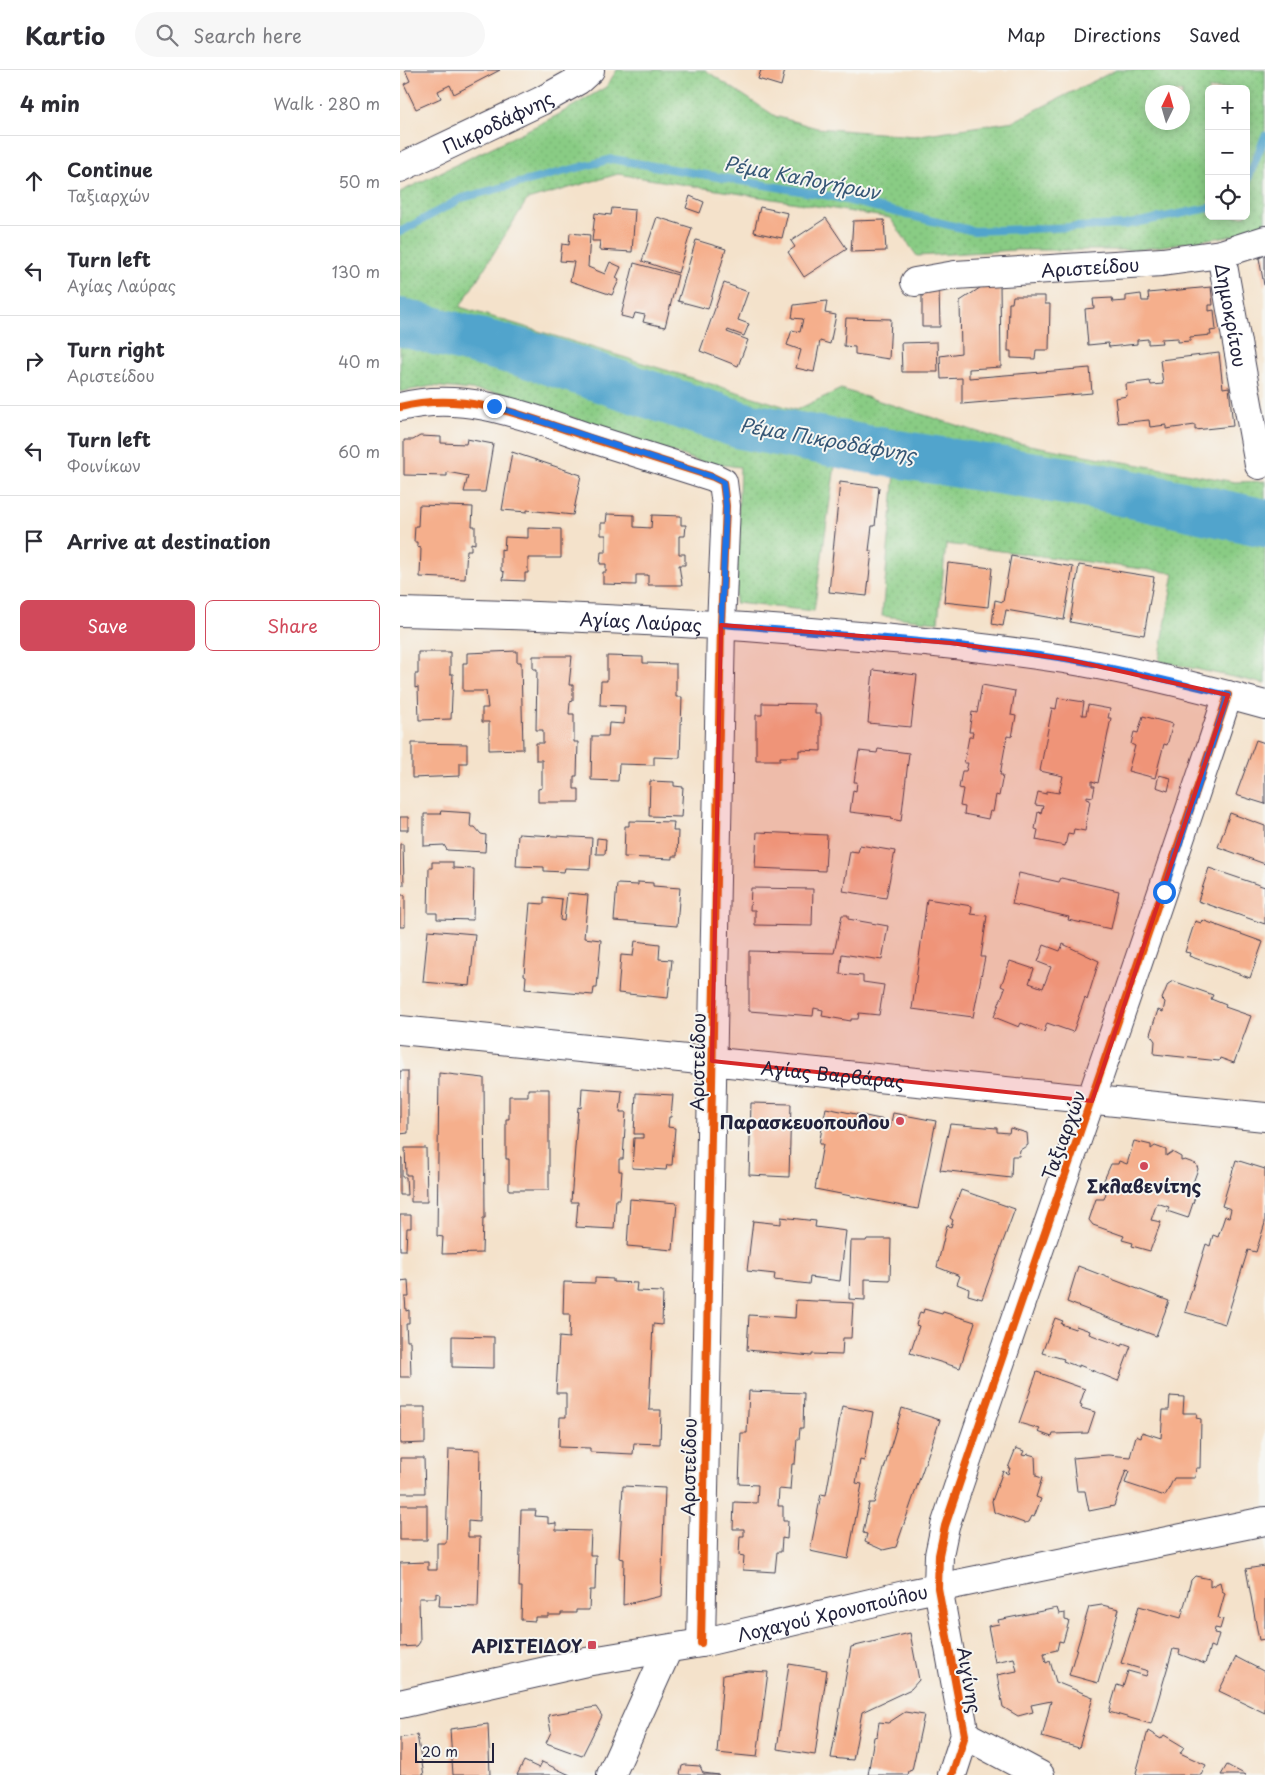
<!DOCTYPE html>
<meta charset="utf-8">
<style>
:root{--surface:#fff;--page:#f7f7f7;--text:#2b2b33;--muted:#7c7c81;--line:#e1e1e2;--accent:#d1495b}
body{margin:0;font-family:"Playpen Sans",sans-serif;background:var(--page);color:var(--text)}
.controls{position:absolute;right:15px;top:15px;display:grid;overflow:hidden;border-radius:8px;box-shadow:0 2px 12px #0003}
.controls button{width:45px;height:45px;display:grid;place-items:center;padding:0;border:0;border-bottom:1px solid var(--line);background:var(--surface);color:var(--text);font:25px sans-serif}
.compass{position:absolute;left:745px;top:15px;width:45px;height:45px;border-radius:50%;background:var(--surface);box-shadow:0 2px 12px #0003;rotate:5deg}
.scale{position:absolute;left:15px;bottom:12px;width:79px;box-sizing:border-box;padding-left:5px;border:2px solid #22223b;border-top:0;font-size:14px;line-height:18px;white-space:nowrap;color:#22223b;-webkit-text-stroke:4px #f6f6f2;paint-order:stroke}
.stop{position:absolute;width:15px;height:15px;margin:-11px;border:4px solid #1a73e8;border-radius:50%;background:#fff}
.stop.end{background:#1a73e8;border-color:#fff;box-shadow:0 1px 5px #0008}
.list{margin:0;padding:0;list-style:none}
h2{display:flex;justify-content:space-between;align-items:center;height:65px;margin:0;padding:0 20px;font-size:21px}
h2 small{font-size:16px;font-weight:400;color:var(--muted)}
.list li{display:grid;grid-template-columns:32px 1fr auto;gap:15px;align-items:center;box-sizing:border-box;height:90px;padding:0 20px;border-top:1px solid var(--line)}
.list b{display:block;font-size:19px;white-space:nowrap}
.list p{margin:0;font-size:16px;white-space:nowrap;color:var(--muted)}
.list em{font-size:16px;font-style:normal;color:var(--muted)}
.actions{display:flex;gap:10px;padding:15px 20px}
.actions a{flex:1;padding:11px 0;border:1px solid var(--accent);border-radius:8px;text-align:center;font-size:18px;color:var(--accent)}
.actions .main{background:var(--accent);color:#fff}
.icon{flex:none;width:28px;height:28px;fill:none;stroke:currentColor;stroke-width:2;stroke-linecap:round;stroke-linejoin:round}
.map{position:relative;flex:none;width:865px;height:1705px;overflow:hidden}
header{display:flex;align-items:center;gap:30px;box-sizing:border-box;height:70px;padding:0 25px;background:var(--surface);border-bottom:1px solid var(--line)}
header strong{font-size:24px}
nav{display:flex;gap:28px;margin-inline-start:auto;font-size:18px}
.search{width:350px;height:45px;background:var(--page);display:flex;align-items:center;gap:12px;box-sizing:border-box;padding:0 18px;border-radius:28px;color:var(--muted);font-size:19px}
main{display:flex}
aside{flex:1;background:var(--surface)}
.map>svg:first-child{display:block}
.grass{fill:url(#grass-dots);stroke:#567760;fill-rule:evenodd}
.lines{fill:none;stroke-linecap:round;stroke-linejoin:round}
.stream{stroke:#51a4cc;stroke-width:8}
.river{stroke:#51a4cc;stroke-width:48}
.building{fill:#f5af8c}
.street-casing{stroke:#423f51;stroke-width:30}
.secondary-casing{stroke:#423f51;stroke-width:30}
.street{stroke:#fff;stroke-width:28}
.secondary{stroke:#fff;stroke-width:28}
.cycleway-casing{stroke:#f6f6f2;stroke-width:11}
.cycleway{stroke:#e8590c;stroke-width:8}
.route{stroke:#1a73e8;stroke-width:6}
.marked{fill:#d62828;fill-opacity:0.2;stroke:#d62828;stroke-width:4;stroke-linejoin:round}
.poi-dot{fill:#d1495b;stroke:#f6f6f2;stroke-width:2}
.labels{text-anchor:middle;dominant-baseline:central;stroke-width:4;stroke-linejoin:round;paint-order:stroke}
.street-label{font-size:18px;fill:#22223b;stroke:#f6f6f2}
.poi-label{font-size:18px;font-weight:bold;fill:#22223b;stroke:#f6f6f2;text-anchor:end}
.water-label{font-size:19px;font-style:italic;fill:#355675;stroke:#f6f6f2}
</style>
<header>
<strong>Kartio</strong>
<div class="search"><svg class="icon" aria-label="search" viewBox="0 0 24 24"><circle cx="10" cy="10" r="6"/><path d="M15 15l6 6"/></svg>Search here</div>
<nav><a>Map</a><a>Directions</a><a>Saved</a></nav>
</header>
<main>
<aside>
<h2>4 min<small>Walk · 280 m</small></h2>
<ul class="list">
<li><svg class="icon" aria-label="ahead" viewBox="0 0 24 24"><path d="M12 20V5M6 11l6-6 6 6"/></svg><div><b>Continue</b><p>Ταξιαρχών</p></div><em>50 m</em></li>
<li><svg class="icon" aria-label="left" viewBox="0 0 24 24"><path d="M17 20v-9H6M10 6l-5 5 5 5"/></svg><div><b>Turn left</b><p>Αγίας Λαύρας</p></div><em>130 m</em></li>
<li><svg class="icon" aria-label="right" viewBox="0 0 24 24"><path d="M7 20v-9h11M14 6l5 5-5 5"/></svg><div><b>Turn right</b><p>Αριστείδου</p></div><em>40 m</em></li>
<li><svg class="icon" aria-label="left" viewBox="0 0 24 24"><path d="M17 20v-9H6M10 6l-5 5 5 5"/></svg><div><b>Turn left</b><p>Φοινίκων</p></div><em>60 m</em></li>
<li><svg class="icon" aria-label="arrive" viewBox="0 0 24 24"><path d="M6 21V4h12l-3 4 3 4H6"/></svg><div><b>Arrive at destination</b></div></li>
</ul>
<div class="actions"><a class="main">Save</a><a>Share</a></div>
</aside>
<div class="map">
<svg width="865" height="1705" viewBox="0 0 865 1705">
<defs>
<pattern id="grass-dots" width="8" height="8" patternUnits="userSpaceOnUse" patternTransform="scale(1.25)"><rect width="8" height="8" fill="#89cc84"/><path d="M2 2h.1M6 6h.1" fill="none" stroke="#76af73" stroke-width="1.8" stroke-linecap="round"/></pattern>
</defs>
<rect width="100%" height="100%" fill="#f6f6f2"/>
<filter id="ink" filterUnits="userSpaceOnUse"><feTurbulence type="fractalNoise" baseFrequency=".02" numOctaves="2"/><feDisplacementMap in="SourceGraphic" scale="10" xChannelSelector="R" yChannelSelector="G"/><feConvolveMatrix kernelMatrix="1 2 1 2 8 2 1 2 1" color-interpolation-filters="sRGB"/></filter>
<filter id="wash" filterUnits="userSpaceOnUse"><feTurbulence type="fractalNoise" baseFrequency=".0096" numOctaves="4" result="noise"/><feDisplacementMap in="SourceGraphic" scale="20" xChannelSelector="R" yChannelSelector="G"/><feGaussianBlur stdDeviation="1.12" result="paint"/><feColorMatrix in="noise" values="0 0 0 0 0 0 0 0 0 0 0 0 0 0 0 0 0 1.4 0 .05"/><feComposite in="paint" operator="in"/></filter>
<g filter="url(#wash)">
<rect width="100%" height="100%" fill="#f4e2cb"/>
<!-- grass -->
<path class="grass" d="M217,0H305L375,46L417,58L514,66L614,51L716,0H865V157L835,165L737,180H616L517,186L490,148L218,104L127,130L60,237L396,340L441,319L607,371L835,412L865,411V614L759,591L774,503L546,474L538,552L482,546L496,392L437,382L414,541L335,533L340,397L301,392L101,323L32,316L0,322V122L156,46L206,17ZM809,19H846V146H809ZM752,22H782V52H752Z"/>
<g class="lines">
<!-- stream -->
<path class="stream" d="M846,114L865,66
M0,162L62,128L212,89L430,126L574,161L725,155L809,138"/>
<!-- river -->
<path class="river" d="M0,252L134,286L341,355L466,379L685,414L865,453"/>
</g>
<g id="blocks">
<!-- building -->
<path class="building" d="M5,0H100L54,24L50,15L38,21L41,28L16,39L4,14L10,11Z
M361,0H385L381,16L358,9Z
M290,126L304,132L300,143L286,138Z
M360,137L388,143L382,168L354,162Z
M212,138L235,140L232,182L199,180L200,171H192L195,143L211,145Z
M257,147L292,158L278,203L242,191Z
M426,148L447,179L404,207L388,182L395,177L391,171Z
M484,150L486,181L451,182L453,151Z
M170,163L190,165L188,197L205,204L210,192L221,197L216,208L219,210L212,225L170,211L174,192L160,191L162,174L169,175Z
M296,170L326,179L308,239L278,231Z
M865,185V215H864L859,188Z
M234,193L278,205L265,257L243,252L245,245L235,243L233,249L221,246Z
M324,213L348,222L338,250L349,254L344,266L328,260L327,262L348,270L338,296L300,281Z
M586,214H600L601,297L569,299V308L690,298L692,323L562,334V308L541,309L540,286L561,283L560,231Z
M811,217L813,235H809V241L814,240L816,260L810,261L811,265L790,267V271L778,272V268L761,269L762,273L748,274V269L737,270V274L709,277L708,273L688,275L685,239L694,238L693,229L712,228L713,232L726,231V226L741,224L742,231H749L748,223Z
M539,220L540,257H522V221Z
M613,226H645V234H650L649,280H636L635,289L611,288V281H608L609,233H612Z
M427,231L425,243L436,245L430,274L420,271L414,302L396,298L401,280L387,275L392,260L400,262L403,249L392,248L394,235Z
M446,248L491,249L489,289L455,284V277L444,276Z
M537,272L538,302H502L501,273Z
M819,283L823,318L829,317L833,356L795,360V355L766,359V355L750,357L749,350L718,353L715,328L727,326L726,314L750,311L751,315L763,314L760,290Z
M20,366L41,367V373L66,374L67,369L93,374L85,422H64L68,406L47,402V406L4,405V370H13Z
M112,382L181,405L173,445L127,440V442L102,440Z
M440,412L479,417L475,456H472L469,481H472L467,526L429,522Z
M19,435L73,437L72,456H75V474L71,473V480H67L65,509L20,507L21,478L17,477V472H14L15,456H18Z
M207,444L234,445V457L251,458L252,445L281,446V455H286L285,466H279V484H285V495H279L282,515H248V505H236V515L203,514V502H206V494H200L201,482H206V465H201V453H206Z
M128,458L161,459V488H128V503H125V511L103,510L104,502L101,501V479L104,480L105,467L128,468Z
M611,486L673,497L664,550L606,540L603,556L592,554L595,530L603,532Z
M548,493L592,498L588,537L544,532Z
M679,495L754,507L744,565L670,552Z
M117,581V592H121L123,679L89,680V652H82V638H88L86,621H63V593H67V583Z
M18,582H50V604H53L51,649L19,650L18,617L15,618V604H18Z
M133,586H172L169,615H173V631L170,632L169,644H174V672H178L177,706H174V719H179V732H138V719L142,718V690H136V673H143V660H136L137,599H133Z
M207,586L243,587V593L276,594V627H282L280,688L254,687V695L219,694L218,711L191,710L192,666H208L209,653L224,654L225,636L200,635L201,611H207Z
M473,600L517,605L511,657L468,653Z
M582,615L615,621L611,645L616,646L612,667L607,666L600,705H603L599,726L596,725L593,742L590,741L588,749L564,744L565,737L560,736L563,719L559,718L562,701H566L568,693H564L569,667H572L573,662H569L572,642L577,643Z
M658,628L684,632L682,645H686L688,635L710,639L708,648H711L698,713L692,711V716H695L693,727L687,726V729L690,730L685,761L674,759L673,764L668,763L665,776L636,770L638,760L635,759L638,742L641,743L643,736L635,735L638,722L646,724V721L659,723L663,706L640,701L652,638L656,639Z
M362,633L415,634V644H421V681L399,680V687H380V690H356V645H362Z
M743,646L773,654L767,675L764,674L755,708L728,701L735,676L731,674L734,662L738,663Z
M856,670L865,673V734L836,725Z
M12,673L67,674V693H60V706L12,708Z
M478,679L509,683L501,751L491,749L492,747L450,742L453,720L456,721L457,712H454L459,681L477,683Z
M759,705L771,708L768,721L756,717Z
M250,711L274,712V716L283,717L281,747L249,746Z
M41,741L71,743L70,757H75L81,764L86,765L85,782L47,780L44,775L24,776V744H40Z
M830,743L865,756V794L818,777Z
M0,747H8V760H0Z
M229,751L274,752L273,761H278L277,786H272V789L224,787L225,756H229Z
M357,762L427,765L425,801L355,798Z
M118,764L192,768L190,799L165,798L164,802L144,801V797L116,796Z
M197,768L206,769L205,784H196Z
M0,774H3L4,815H0Z
M460,775L495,781L486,828L443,821L450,781L458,782Z
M32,792H53V798L74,799L73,850L37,849V843H28L29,798H32Z
M809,798L865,817V854L798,831Z
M619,803L659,812L661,808L719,821L711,859L668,850L669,847L612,834Z
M238,812L253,813V816L280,818L277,856L214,851L217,814L238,815Z
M351,818L413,819L412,856L355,855V840H350Z
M167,823L188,825L184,868L201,870L197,918H194L193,925L125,919L126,906L124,905L130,833L144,834V827L162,829L160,850L164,851Z
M0,825H5V857H0Z
M527,829L572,836L571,844L587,846L581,887H585L573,947L512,939Z
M442,845H448V849L488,856L482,890L442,884L440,904L463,906V912L484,915L479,945L459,943L458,949H451V951L422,946L423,940L414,938L413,946L349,941V881L434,883Z
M802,850L863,872L850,908L789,886L790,883L785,882L795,851L801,853Z
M28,860L75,864L70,916L23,912Z
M235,871L260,874L259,889L272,890L268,928L218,923L221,885L233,886Z
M663,874L699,891L687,930L685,928L673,962L647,953L644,962L621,953L619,957L594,947L605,918L601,916L610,891L634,899L629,913L643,918L651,897L638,892L644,875L660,881Z
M773,911L813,925L811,929L826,935L825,937L851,946L834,993L820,988L819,991L754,984L755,971L750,964L758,940L763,942L765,932L762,929L768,914Z
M0,1001H8V1063L0,1064Z
M39,1003L84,1008L85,1148H83L82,1183L42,1184L43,1167L37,1166Z
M182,1018L222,1021L220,1042H226L223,1089H219V1101H222L220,1129H216L214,1159L176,1157L178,1132H171L178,1037L181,1038Z
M128,1019H149V1120H109V1089H106V1049H109V1026H128Z
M236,1023L273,1025L271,1047H269L268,1057L275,1058L272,1095H267L266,1100L232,1098L234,1068H243V1064H234Z
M351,1033L391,1034L389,1107L349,1105Z
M426,1038L485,1050L483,1057L490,1058L493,1043L536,1051L518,1139L415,1119L423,1074H419Z
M550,1054L597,1058V1062L609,1063L610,1058L627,1063L628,1075L620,1080L619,1086H612L611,1108L540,1100Z
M734,1071L751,1075V1079L755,1076L766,1080V1086L772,1082L781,1087V1091L785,1090L796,1094L798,1099L791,1118L797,1121L788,1148L767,1141L769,1137L757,1133L751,1150L761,1152L750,1181L732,1176L733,1173L722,1170L724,1166L693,1155L689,1150L696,1129H704L709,1114L704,1110L711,1094H718L719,1091L727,1094Z
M5,1078H26L27,1132H11V1105H6Z
M0,1088H2V1107H6L7,1125H0Z
M836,1090L865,1099V1153L856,1182L848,1180L825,1254L785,1242L806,1174L810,1176L813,1165L818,1167L825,1146L829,1147L831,1139L822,1136Z
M561,1120L615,1139L582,1229L568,1225L569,1219L557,1214L560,1206L537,1197L547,1155L551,1157L553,1150L550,1148Z
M230,1129L277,1133L273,1180L227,1176Z
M0,1145H11V1158H7L6,1180H0Z
M381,1147L416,1151L415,1157L446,1161L440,1211L410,1207L409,1214L374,1210L375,1204L347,1201L353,1151L381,1154Z
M467,1169H491L490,1210L465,1209V1230L449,1229L451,1171H466Z
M678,1196L769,1231L756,1266L667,1232Z
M195,1208L213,1209V1212L237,1213L236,1221L263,1222L262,1255L253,1254L249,1340H261L260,1374L234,1373L233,1384L190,1382V1378L159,1377L160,1347H166V1323H156L159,1267L169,1268L170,1244H163L164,1212L195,1213Z
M8,1210L9,1227H5L6,1241L9,1240V1254H6L7,1271H10L11,1307H0V1211Z
M396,1230L453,1233L451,1268H443L442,1285L412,1284V1286L347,1280L349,1245L395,1248Z
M524,1239L542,1244L543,1242L575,1252L560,1298L510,1283L519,1256L516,1255L520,1242L523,1243Z
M655,1248L663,1251L661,1254L675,1259L676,1256L690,1261L689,1264L722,1276L723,1273L731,1276L718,1311L679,1295V1297L663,1291L664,1289L642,1283Z
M52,1266L94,1267V1298L52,1297Z
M637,1302L685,1319L680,1334L682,1335L681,1338L695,1342L688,1363L653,1364L652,1367L638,1362L640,1359L619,1353Z
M349,1321L404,1323L403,1358H400L399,1369H397L395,1394H392L390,1420L379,1419L378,1436H383V1451H388L387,1469L382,1468L381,1482H377L375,1502L343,1500L344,1486L339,1485L340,1466H344V1459H333L334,1432L357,1433L358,1415L339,1414L341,1363H347Z
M770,1326L784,1327L783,1343H797L796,1348L801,1349L800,1398H796L795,1408H774L765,1426L725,1413L729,1401L726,1400L714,1436L689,1441L685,1421H677L673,1388L708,1385L730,1387L736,1366L741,1368L742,1362L761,1368L763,1340H769Z
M442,1336L473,1342L464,1391L460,1390L456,1413L462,1414L448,1489L410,1481L421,1424L426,1425Z
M0,1337H25V1373L0,1374Z
M502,1338L540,1350L496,1477L483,1480L465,1472L467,1464L463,1463L469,1433H474Z
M616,1378L624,1381L622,1385L626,1386L628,1384L635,1386L636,1406L642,1408L636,1427L641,1429L634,1447L632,1446L629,1452L624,1453L594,1442L592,1431L603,1401L608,1404L610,1398H608Z
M49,1379L80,1380L79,1452L68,1451V1467H80L78,1537L39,1536L40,1524L36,1523V1528H19L20,1572L17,1576L0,1577V1493L28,1492V1500H37V1473H46Z
M0,1388H24L25,1423H0Z
M223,1416L265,1418L261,1526L223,1535L224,1489L219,1488Z
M0,1435H27V1470H0Z
M121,1440H136L135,1446L148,1447V1454L156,1453V1460L191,1461L190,1485H196L195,1520H190L189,1540H176V1543H161V1545H148V1547H135V1551L121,1550L122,1517H119Z
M865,1496V1569L859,1570L846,1499Z
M795,1506L810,1509V1517L820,1512L822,1521L825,1523L818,1548L823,1549L820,1559L815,1558L814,1563L819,1564L815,1578L810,1576L805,1594L779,1584L780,1580L773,1579L751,1654L709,1642L717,1615L723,1617L728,1601L746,1606L748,1601L721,1593L739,1536L781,1548L791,1510Z
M702,1535L719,1539L698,1613L669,1605L689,1537Z
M657,1538L659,1544L665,1543V1550L669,1551L663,1572L659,1571L657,1580L644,1583L646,1593L650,1591L656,1612L693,1627L679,1678L642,1667L651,1631L631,1635L633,1642L618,1646L603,1637L597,1605L617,1601L614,1588L595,1592L588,1556L599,1554L598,1550Z
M510,1563L519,1610L511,1619L462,1642L453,1690L431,1688L451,1577Z
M836,1587L865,1602V1643L819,1621Z
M389,1594L427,1600L415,1685L377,1679Z
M349,1601L368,1602L357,1687L317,1683L323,1605Z
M196,1637L202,1646L182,1686L146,1673L151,1662L148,1645Z
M505,1642L524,1645L512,1700L509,1701L508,1705H468L474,1667L477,1666L479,1652L488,1653Z
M88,1654L90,1705H53L50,1659Z
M748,1661L761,1669L764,1665L784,1677L780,1683L806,1695L801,1705H738L736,1703Z
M17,1665L24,1705H0V1668Z
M124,1691L139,1698L142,1692L170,1705H117Z
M285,1695L300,1696L303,1703L319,1705H280L282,1696Z
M827,1695L846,1705H821Z"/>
</g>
</g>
<g filter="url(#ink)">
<use href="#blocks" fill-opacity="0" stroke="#423f51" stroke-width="1"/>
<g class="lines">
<!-- street casing -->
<g class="street-casing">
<g id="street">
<path id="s1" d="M821,184L859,395"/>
<path id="s2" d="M515,212L555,205L762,192L821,184L865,170"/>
<path d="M0,337C67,320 130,348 193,369C233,382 273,394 313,407L323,412L326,436L321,555L301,1573"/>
<path id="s3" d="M0,542C137,545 274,551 411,562C496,569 580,576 664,589C732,600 799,617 865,635"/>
<path d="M565,1665L640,1705"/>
<path d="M211,1705L268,1579"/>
<path d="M552,1705L565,1665L538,1518L539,1485L545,1456C638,1178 737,903 828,625"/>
</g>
</g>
<!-- secondary casing -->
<g class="secondary-casing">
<g id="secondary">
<path id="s4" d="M0,98L141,31L179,10L190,0"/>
<path id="s5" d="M0,960L865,1047"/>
<path id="s6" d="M0,1634L186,1592L301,1573L513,1523L865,1451"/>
</g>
</g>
<!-- street -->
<use href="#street" class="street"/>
<!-- secondary -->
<use href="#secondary" class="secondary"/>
<!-- cycleway casing -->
<g class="cycleway-casing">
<path id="cycleway" d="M0,337C67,320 130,348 193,369C233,382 273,394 313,407L323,412L326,436L321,555L301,1573
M552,1705L565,1665L538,1518L539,1485L545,1456C638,1178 737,903 828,625"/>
</g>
<!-- cycleway -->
<use href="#cycleway" class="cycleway"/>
</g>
</g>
<g class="lines" filter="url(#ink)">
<!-- route -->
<path class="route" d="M94,336L313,407L323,412L326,436L321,555C436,564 551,571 665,589C720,598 774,612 828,625L764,822"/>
</g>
<!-- marked area -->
<path class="marked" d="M321,555L551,573L665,589L828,625L692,1031L312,991Z"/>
<!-- markers -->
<g class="poi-dot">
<circle cx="500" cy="1051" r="5"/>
<circle cx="744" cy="1096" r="5"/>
<rect x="187" y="1570" width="10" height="10" rx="2.5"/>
</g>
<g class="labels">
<!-- street labels -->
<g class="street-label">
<text stroke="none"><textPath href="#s4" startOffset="108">Πικροδάφνης</textPath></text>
<text stroke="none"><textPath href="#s2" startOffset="176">Αριστείδου</textPath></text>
<text stroke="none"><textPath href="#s1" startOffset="62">Δημοκρίτου</textPath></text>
<text stroke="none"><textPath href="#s3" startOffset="241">Αγίας Λαύρας</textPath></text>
<text transform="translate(297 992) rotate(-89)">Αριστείδου</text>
<text stroke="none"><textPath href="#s5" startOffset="435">Αγίας Βαρβάρας</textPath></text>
<text transform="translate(663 1065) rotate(-70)">Ταξιαρχών</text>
<text transform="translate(288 1397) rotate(-89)">Αριστείδου</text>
<text stroke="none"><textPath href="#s6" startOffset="442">Λοχαγού Χρονοπούλου</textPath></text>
<text transform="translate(570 1610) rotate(80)">Αιγίνης</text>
</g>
<!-- poi labels -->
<g class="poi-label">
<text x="490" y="1051">Παρασκευοπουλου</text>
<text x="744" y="1115" text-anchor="middle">Σκλαβενίτης</text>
<text x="182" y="1575">ΑΡΙΣΤΕΙΔΟΥ</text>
</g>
<!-- water labels -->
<g class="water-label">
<text transform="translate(402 107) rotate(11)">Ρέμα Καλογήρων</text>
<text transform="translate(428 369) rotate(10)">Ρέμα Πικροδάφνης</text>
</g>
</g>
</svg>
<div class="controls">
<button>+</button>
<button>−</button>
<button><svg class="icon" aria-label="locate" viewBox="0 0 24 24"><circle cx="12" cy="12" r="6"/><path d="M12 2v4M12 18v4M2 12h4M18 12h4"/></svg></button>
</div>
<svg class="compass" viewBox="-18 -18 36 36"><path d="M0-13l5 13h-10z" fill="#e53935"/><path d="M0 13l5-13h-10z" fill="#7c7c81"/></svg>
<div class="scale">20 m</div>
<div class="stop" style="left:764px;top:822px"></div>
<div class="stop end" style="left:94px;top:336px"></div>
</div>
</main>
